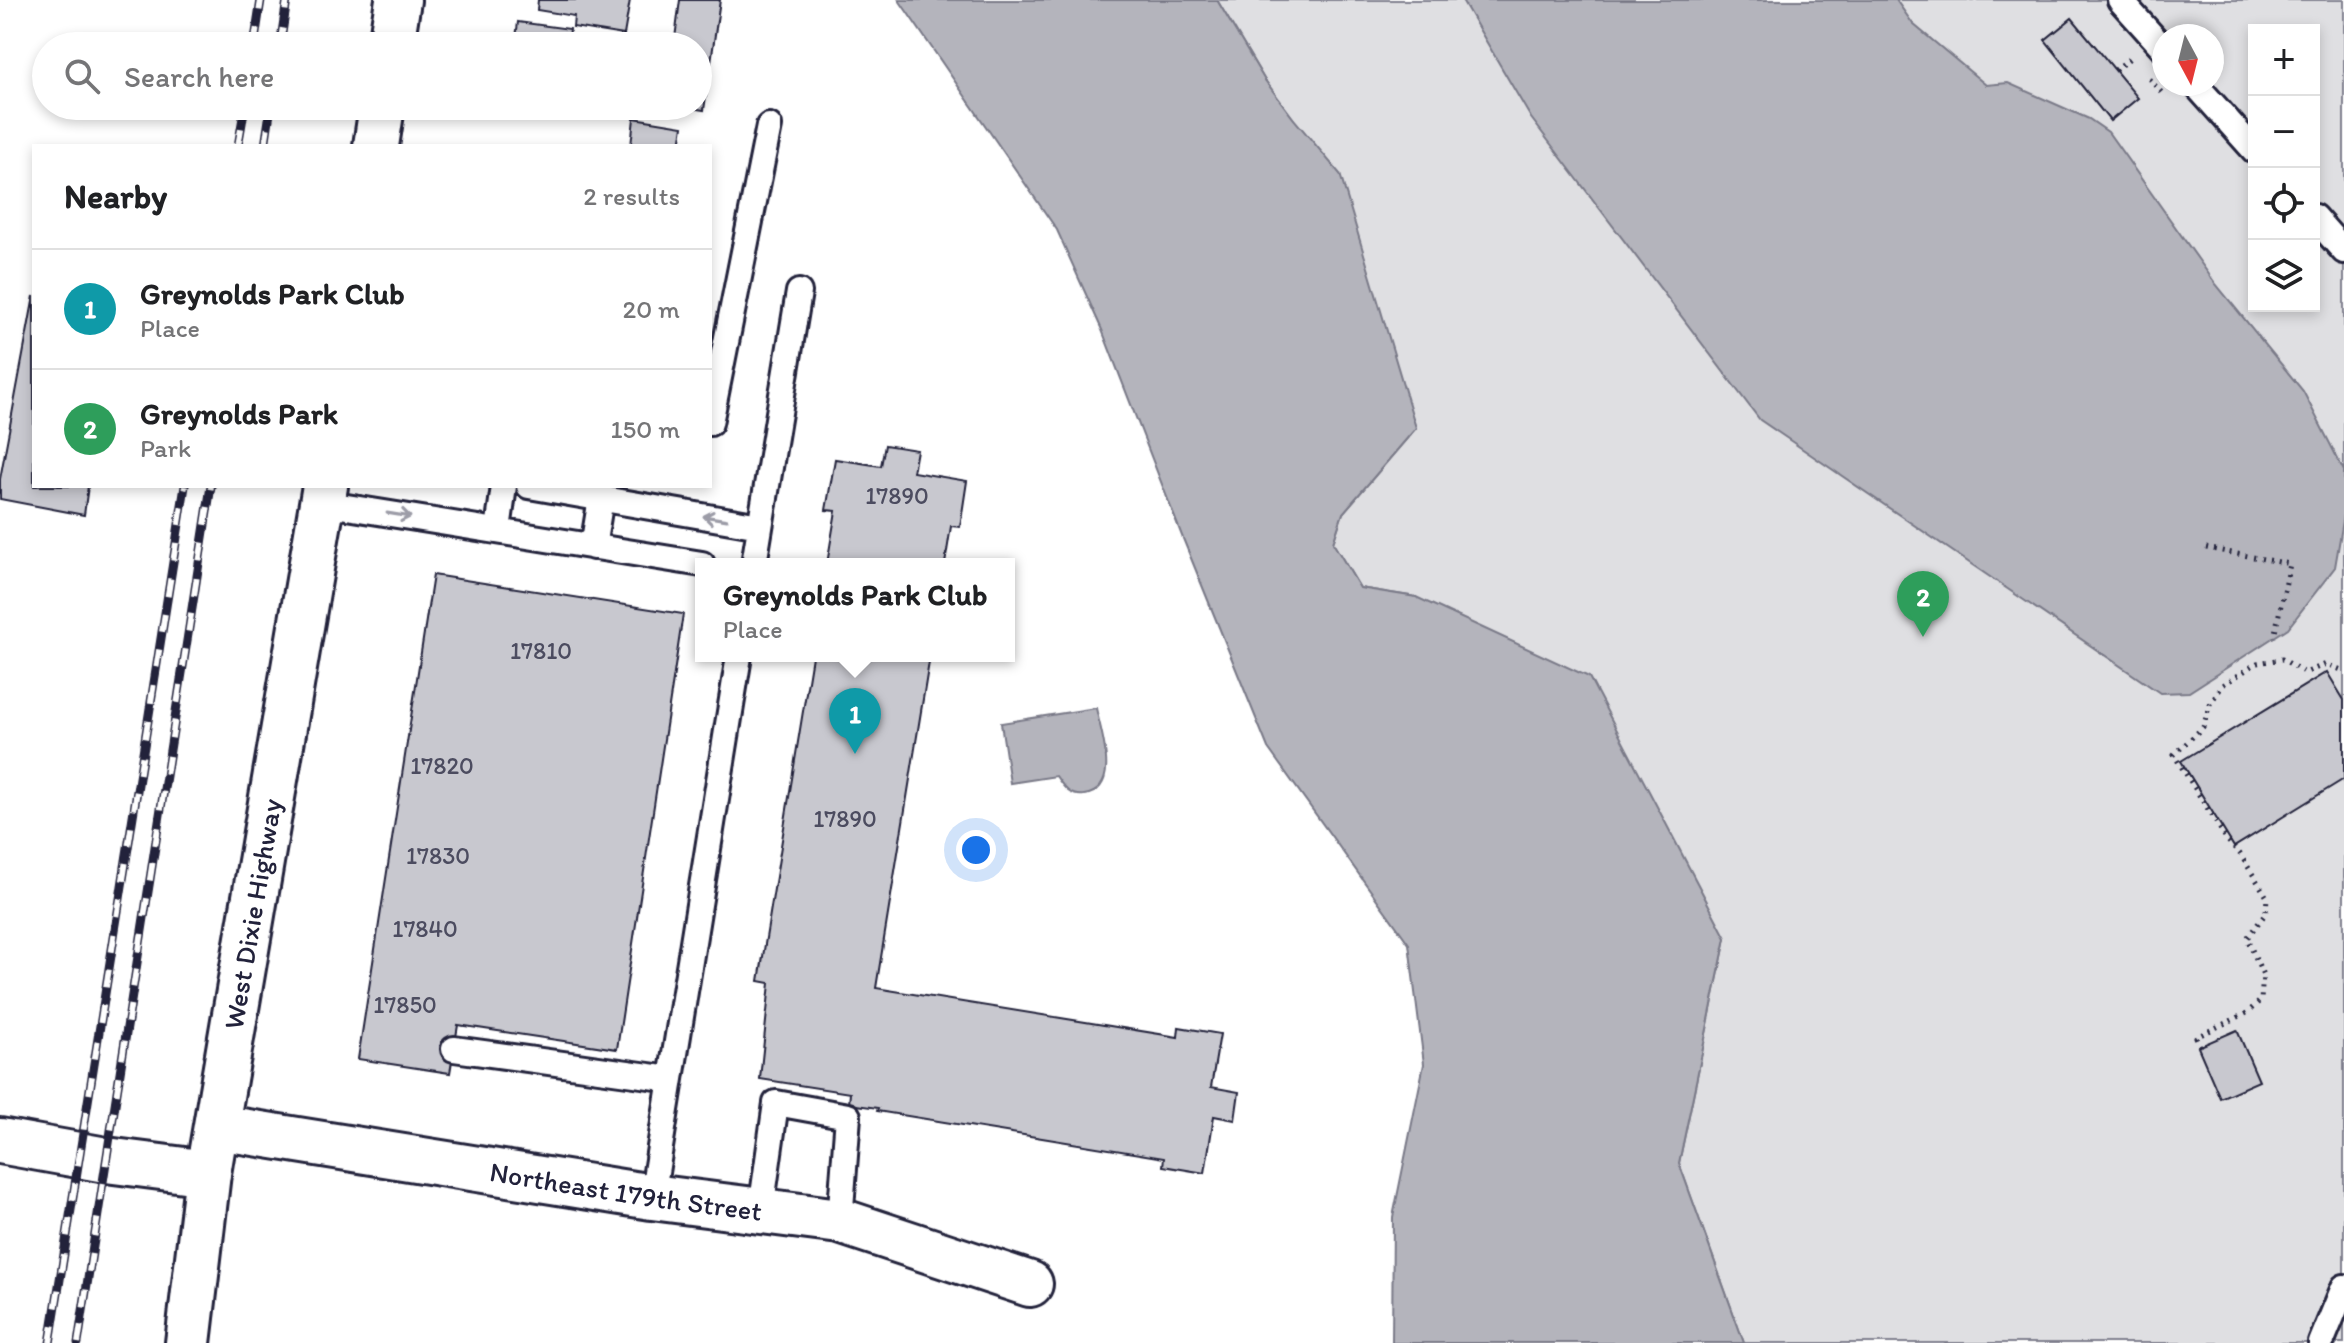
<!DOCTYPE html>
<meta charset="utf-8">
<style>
:root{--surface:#fff;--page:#f6f6f6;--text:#202124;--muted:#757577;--line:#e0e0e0;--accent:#d1495b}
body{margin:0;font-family:Itim,sans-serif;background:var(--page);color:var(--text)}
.controls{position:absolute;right:24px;top:24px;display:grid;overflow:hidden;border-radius:0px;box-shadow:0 4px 12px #0003}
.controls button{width:72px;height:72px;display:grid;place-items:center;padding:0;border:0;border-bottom:2px solid var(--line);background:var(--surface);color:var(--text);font:40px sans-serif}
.compass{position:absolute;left:2152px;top:24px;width:72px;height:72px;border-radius:50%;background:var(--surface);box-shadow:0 4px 12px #0003;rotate:173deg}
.you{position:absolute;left:976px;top:850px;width:28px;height:28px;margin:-20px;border:6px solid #fff;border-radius:50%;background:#1a73e8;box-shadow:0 0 0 12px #1a73e833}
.badge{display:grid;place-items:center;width:52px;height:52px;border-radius:50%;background:var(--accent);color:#fff;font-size:26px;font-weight:700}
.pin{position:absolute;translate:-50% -66px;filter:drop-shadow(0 2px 4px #0008)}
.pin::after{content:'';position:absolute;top:42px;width:28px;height:24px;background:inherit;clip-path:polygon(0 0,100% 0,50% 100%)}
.popup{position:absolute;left:695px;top:558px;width:320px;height:104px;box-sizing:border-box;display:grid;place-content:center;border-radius:0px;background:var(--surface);filter:drop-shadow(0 2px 6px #0005);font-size:26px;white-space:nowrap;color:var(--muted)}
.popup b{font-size:30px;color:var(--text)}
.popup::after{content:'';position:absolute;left:50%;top:100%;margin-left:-16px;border:16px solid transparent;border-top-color:var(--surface)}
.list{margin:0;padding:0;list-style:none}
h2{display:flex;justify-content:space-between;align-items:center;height:104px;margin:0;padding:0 32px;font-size:34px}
h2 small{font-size:26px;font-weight:400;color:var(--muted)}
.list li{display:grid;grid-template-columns:52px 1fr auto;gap:24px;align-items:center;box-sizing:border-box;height:120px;padding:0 32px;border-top:2px solid var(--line)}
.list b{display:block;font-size:30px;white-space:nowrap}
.list p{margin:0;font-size:26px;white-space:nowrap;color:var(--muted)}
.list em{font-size:26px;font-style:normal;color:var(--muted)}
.icon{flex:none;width:44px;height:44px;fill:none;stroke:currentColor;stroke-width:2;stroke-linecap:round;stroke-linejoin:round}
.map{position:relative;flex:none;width:2344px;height:1343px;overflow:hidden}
.search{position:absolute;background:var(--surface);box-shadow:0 4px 12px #0003;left:32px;top:32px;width:680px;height:88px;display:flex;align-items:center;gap:20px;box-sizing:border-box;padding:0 28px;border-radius:44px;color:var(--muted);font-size:30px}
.panel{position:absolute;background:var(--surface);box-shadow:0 4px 12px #0003;left:32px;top:144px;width:680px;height:344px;border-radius:0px}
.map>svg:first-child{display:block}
.green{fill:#dfdfe2;stroke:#80808e;stroke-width:2;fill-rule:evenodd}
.water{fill:#b4b4bc;stroke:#7a7a88;stroke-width:2}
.building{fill:#c8c8cf;stroke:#22223b;stroke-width:2}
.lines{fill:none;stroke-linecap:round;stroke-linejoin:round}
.service-casing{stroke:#22223b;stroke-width:30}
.minor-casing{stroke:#22223b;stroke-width:50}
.tertiary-casing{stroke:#22223b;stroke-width:50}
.path{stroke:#22223b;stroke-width:5;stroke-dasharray:2 6;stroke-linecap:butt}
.service{stroke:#fff;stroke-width:24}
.minor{stroke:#fff;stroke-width:44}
.tertiary{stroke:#fff;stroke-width:44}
.rail-casing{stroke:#22223b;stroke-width:9}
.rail{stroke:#fff;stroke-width:6;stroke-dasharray:18;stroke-linecap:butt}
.oneway{stroke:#9c9ca7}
.labels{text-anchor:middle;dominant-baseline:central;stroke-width:6;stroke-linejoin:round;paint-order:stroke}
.number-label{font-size:24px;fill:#4c4c60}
.street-label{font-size:28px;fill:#22223b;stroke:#fff}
</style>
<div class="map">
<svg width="2344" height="1343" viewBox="0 0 2344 1343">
<rect width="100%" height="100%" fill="#fff"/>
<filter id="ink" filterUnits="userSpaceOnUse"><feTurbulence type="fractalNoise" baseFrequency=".0125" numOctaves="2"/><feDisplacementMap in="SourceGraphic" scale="16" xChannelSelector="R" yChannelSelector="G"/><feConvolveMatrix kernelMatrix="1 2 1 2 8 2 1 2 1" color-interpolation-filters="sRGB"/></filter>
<g filter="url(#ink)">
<!-- green -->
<path class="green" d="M1217,0H2344V1343H1744L1679,1163L1726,938L1416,597L1360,588L1333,543L1343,513L1416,428L1293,118L1264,79ZM2254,30H2314V306H2254ZM2164,36H2212V84H2164Z"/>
<!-- water -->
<path class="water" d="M899,0H1217L1264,79L1293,118L1340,174L1416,428L1343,513L1333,543L1360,588L1416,597L1589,677L1726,938L1679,1163L1744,1343H1392L1393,1217L1424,1064L1409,944L1268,748L1182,536L1102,330L1057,230Z
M1462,0H1896L1913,24L1986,85L2008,83L2089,119L2108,132L2215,283L2303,391L2344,471V515L2335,567L2288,628L2189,692L2160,693L1760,420L1531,118Z
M1096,708C1101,733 1122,790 1084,795C1069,797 1063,786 1056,776L1010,783L1001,723Z"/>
<!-- building -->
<path class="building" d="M538,0H630L624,35L573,27L574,16L537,10Z
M680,0H720L704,110L679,106H698V46H674Z
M2072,18L2138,98L2110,121L2045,40Z
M518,22L570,29L568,46H515Z
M507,106H560L559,119L506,112Z
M634,118L683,126L680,146H631Z
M34,296V486H88L84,515L0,499V479Z
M885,445L917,450L913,472L967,481L960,527L951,526L945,564H827L836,511L826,510L835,459L881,466Z
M433,575L683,614L617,1049L458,1025L450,1073L358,1059Z
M812,656H930L876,988L1178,1037L1179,1027L1220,1034L1211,1087L1239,1092L1235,1120L1214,1116L1205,1173L1163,1166L1164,1158L877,1111L878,1108L849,1104L850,1093L760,1079L770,983L759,981Z
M2327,672L2344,700V779L2234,847L2181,761Z
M2237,1030L2259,1081L2220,1098L2198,1047Z"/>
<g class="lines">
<!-- service casing -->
<g class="service-casing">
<path id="service" d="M2120,0L2164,49
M2195,84L2254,150
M2314,217L2344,251
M710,423L769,126
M529,486L760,526
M322,503L702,564
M498,530L504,486
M593,547L601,498
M754,564L799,292
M454,1049L671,1079
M652,1197L739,656
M761,1210L776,1103L848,1116L840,1221
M2321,1343L2344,1287"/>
</g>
<!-- minor casing -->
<g class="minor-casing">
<g id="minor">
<path id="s1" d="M217,1127L652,1197L840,1221L1030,1284"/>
<path d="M0,1141L106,1160L208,1173"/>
</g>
</g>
<!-- tertiary casing -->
<g class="tertiary-casing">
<g id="tertiary">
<path d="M391,46L398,0"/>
<path d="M376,146L382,106"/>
<path id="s2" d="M188,1343L208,1173L325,486"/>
</g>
</g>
<!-- path -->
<path class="path" d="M2115,70L2130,58
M2149,79L2164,95
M2206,548L2290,564L2274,637
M2200,1046L2196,1037L2247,1013L2261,1000L2263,975L2247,938L2266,913L2267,897L2240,854L2227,840L2174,755L2203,727L2210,704L2223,685L2257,663L2282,659L2305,673L2326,664L2344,671"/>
<!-- service -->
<use href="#service" class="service"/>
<!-- minor -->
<use href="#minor" class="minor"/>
<!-- tertiary -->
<use href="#tertiary" class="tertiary"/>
<!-- rail casing -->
<g class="rail-casing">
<path id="rail" d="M254,46L261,0
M280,46L287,0
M238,146L245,106
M265,146L271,106
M50,1343L185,486
M78,1343L211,486"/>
</g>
<!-- rail -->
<use href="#rail" class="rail"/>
</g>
<!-- one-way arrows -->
<defs><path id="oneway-shaft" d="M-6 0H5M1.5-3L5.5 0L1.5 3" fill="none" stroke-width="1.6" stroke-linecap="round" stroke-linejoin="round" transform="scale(2)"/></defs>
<g class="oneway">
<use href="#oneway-shaft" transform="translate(399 515) rotate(9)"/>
<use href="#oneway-shaft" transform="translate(715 518) rotate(-171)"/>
</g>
</g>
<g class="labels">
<!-- number labels -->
<g class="number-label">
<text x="897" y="495">17890</text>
<text x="541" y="650">17810</text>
<text x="442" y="765">17820</text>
<text x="845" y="818">17890</text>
<text x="438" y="855">17830</text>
<text x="425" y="928">17840</text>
<text x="405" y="1004">17850</text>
</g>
<!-- street labels -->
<g class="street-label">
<text stroke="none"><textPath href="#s2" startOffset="434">West Dixie Highway</textPath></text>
<text stroke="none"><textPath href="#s1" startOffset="414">Northeast 179th Street</textPath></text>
</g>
</g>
</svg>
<div class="controls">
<button>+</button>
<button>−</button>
<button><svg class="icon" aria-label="locate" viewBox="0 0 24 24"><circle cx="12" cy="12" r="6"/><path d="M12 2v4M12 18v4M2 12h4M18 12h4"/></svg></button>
<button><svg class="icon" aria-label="layers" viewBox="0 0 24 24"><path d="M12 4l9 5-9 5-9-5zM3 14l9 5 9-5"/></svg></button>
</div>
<svg class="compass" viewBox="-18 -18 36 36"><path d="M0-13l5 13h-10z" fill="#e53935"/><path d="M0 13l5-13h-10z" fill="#757577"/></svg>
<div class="you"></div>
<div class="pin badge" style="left:855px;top:754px;background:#0f9aa8">1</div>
<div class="popup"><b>Greynolds Park Club</b>Place</div>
<div class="pin badge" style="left:1923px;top:637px;background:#2e9e5b">2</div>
<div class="search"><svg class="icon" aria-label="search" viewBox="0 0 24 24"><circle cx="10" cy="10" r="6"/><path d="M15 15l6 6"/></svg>Search here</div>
<section class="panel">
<h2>Nearby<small>2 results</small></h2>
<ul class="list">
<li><span class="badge" style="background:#0f9aa8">1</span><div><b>Greynolds Park Club</b><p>Place</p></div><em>20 m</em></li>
<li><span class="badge" style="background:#2e9e5b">2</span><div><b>Greynolds Park</b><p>Park</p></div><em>150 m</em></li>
</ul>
</section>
</div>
